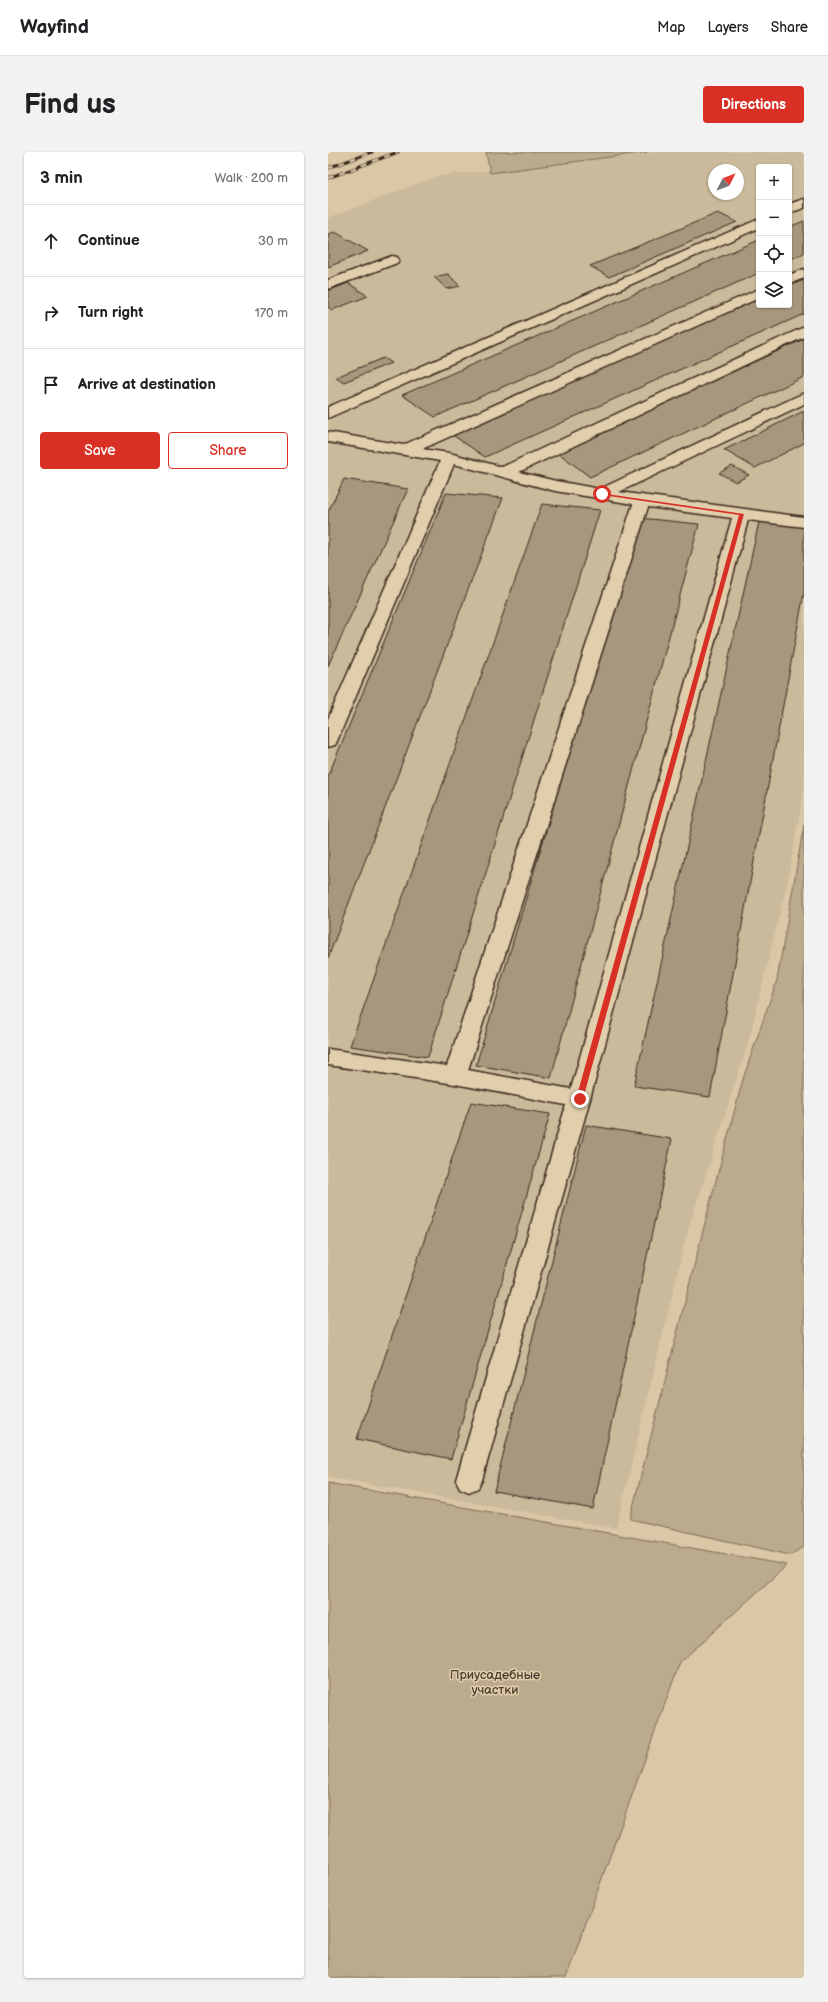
<!DOCTYPE html>
<meta charset="utf-8">
<style>
:root{--surface:#fff;--page:#f2f2f2;--text:#202124;--muted:#757577;--line:#e0e0e0;--accent:#d93025}
body{margin:0;font-family:"Balsamiq Sans",sans-serif;background:var(--page);color:var(--text)}
.controls{position:absolute;right:12px;top:12px;display:grid;overflow:hidden;border-radius:4px;box-shadow:0 1px 3px #0004}
.controls button{width:36px;height:36px;display:grid;place-items:center;padding:0;border:0;border-bottom:1px solid var(--line);background:var(--surface);color:var(--text);font:20px sans-serif}
.compass{position:absolute;left:380px;top:12px;width:36px;height:36px;border-radius:50%;background:var(--surface);box-shadow:0 1px 3px #0004;rotate:48deg}
.stop{position:absolute;width:12px;height:12px;margin:-9px;border:3px solid #d93025;border-radius:50%;background:#fff}
.stop.end{background:#d93025;border-color:#fff;box-shadow:0 1px 4px #0008}
.list{margin:0;padding:0;list-style:none}
h2{display:flex;justify-content:space-between;align-items:center;height:52px;margin:0;padding:0 16px;font-size:17px}
h2 small{font-size:13px;font-weight:400;color:var(--muted)}
.list li{display:grid;grid-template-columns:26px 1fr auto;gap:12px;align-items:center;box-sizing:border-box;height:72px;padding:0 16px;border-top:1px solid var(--line)}
.list b{display:block;font-size:15px;white-space:nowrap}
.list em{font-size:13px;font-style:normal;color:var(--muted)}
.actions{display:flex;gap:8px;padding:12px 16px}
.actions a{flex:1;padding:9px 0;border:1px solid var(--accent);border-radius:4px;text-align:center;font-size:14px;color:var(--accent)}
.actions .main{background:var(--accent);color:#fff}
.icon{flex:none;width:22px;height:22px;fill:none;stroke:currentColor;stroke-width:2;stroke-linecap:round;stroke-linejoin:round}
.map{position:relative;flex:none;width:476px;height:1826px;overflow:hidden;border-radius:4px}
header{display:flex;align-items:center;gap:24px;box-sizing:border-box;height:56px;padding:0 20px;background:var(--surface);border-bottom:1px solid var(--line)}
header strong{font-size:19px}
nav{display:flex;gap:22px;margin-inline-start:auto;font-size:14px}
.intro{display:flex;align-items:center;justify-content:space-between;box-sizing:border-box;height:96px;padding:0 24px}
h1{margin:0;font-size:28px}
.button{padding:10px 18px;border-radius:4px;background:var(--accent);color:#fff;font-size:14px;font-weight:700}
main{display:flex;gap:24px;padding:0 24px}
aside{flex:1;background:var(--surface);border-radius:4px;box-shadow:0 1px 3px #0004}
.map>svg:first-child{display:block}
.built{fill:#cab99a;fill-rule:evenodd}
.green{fill:#bcaa8d;stroke:#7c6a56}
.building{fill:#a8977d;stroke:#3b2a1e}
.lines{fill:none;stroke-linecap:round;stroke-linejoin:round}
.minor-casing{stroke:#3b2a1e;stroke-width:3}
.minor{fill:#e0ceac;fill-rule:evenodd}
.rail-casing{stroke:#3b2a1e;stroke-width:3}
.rail{stroke:#e0ceac;stroke-width:2;stroke-dasharray:6;stroke-linecap:butt}
.route{fill:#d93025}
.labels{text-anchor:middle;dominant-baseline:central;stroke-width:3;stroke-linejoin:round;paint-order:stroke}
.near-park-label{font-size:13px;fill:#4e3d2f;stroke:#e0ceac}
</style>
<header>
<strong>Wayfind</strong>
<nav><a>Map</a><a>Layers</a><a>Share</a></nav>
</header>
<div class="intro"><h1>Find us</h1><a class="button">Directions</a></div>
<main>
<aside>
<h2>3 min<small>Walk · 200 m</small></h2>
<ul class="list">
<li><svg class="icon" aria-label="ahead" viewBox="0 0 24 24"><path d="M12 20V5M6 11l6-6 6 6"/></svg><div><b>Continue</b></div><em>30 m</em></li>
<li><svg class="icon" aria-label="right" viewBox="0 0 24 24"><path d="M7 20v-9h11M14 6l5 5-5 5"/></svg><div><b>Turn right</b></div><em>170 m</em></li>
<li><svg class="icon" aria-label="arrive" viewBox="0 0 24 24"><path d="M6 21V4h12l-3 4 3 4H6"/></svg><div><b>Arrive at destination</b></div></li>
</ul>
<div class="actions"><a class="main">Save</a><a>Share</a></div>
</aside>
<div class="map">
<svg width="476" height="1826" viewBox="0 0 476 1826">
<rect width="100%" height="100%" fill="#d9c7a6"/>
<filter id="ink" filterUnits="userSpaceOnUse"><feTurbulence type="fractalNoise" baseFrequency=".025" numOctaves="2"/><feDisplacementMap in="SourceGraphic" scale="8" xChannelSelector="R" yChannelSelector="G"/><feConvolveMatrix kernelMatrix="1 2 1 2 8 2 1 2 1" color-interpolation-filters="sRGB"/></filter>
<g filter="url(#ink)">
<!-- built -->
<path class="built" d="M324,0H476V637L460,727L420,891L360,1077L288,1376L0,1325V66L110,24ZM431,15H461V153H431ZM386,18H410V42H386Z"/>
<!-- green -->
<path class="green" d="M158,0H319L162,21Z
M476,673V1395L462,1403L302,1367L381,1055L415,927L449,828Z
M0,1331L459,1413L352,1510L238,1826H0Z"/>
<!-- building -->
<path class="building" d="M390,61L409,70L281,125L262,114Z
M476,69V101L461,108V75Z
M7,80L40,99L0,115V82Z
M431,88V121L107,265L74,243Z
M120,122L132,134L119,137L106,125Z
M476,128V162L157,305L123,282L431,147V153H461V134Z
M20,131L40,144L4,158L0,155V139Z
M476,187V225L262,325L229,300Z
M55,206L63,211L16,230L8,225Z
M476,259V291L427,316L396,298Z
M404,314L421,323L408,330L391,321Z
M16,327L80,337L0,514V360Z
M118,341L175,346L0,806V624Z
M214,352L272,358L100,905L22,894Z
M312,366L371,372L223,926L148,913Z
M431,370L476,375V441L382,945L306,934Z
M143,950L222,962L123,1307L29,1287Z
M258,973L344,987L265,1357L166,1339Z"/>
<g class="lines">
<!-- minor casing -->
<g class="minor-casing">
<path id="minor" d="M476,47V56L461,61V52Z
M431,67V76L0,266V255Z
M64,104L69,105L71,108L69,111L0,137V128Z
M476,117V126L461,132V123Z
M431,137V146L94,297L121,301L174,315L476,175V185L191,320L228,329L272,337L476,241V252L291,340L476,365V375L420,368L262,947L154,1328L150,1336L141,1340L132,1336L128,1328L238,953L127,932L0,913V897L119,914L305,352L227,339L126,312L9,589L7,593L0,595V567L112,309L0,290V280L75,293ZM320,355L404,366L243,937L140,918Z"/>
</g>
<!-- minor -->
<use href="#minor" class="minor"/>
<!-- rail casing -->
<g class="rail-casing">
<path id="rail" d="M0,16L44,0
M0,26L70,0"/>
</g>
<!-- rail -->
<use href="#rail" class="rail"/>
</g>
</g>
<!-- route -->
<path class="route" d="M272,341L416,362L255,947L252,950L248,947L411,363L274,343Z"/>
<g class="labels">
<!-- near-park labels -->
<g class="near-park-label">
<text x="167" y="1523">Приусадебные<tspan x="167" dy="15">участки</tspan></text>
</g>
</g>
</svg>
<div class="controls">
<button>+</button>
<button>−</button>
<button><svg class="icon" aria-label="locate" viewBox="0 0 24 24"><circle cx="12" cy="12" r="6"/><path d="M12 2v4M12 18v4M2 12h4M18 12h4"/></svg></button>
<button><svg class="icon" aria-label="layers" viewBox="0 0 24 24"><path d="M12 4l9 5-9 5-9-5zM3 14l9 5 9-5"/></svg></button>
</div>
<svg class="compass" viewBox="-18 -18 36 36"><path d="M0-13l5 13h-10z" fill="#e53935"/><path d="M0 13l5-13h-10z" fill="#757577"/></svg>
<div class="stop" style="left:274px;top:342px"></div>
<div class="stop end" style="left:252px;top:947px"></div>
</div>
</main>
